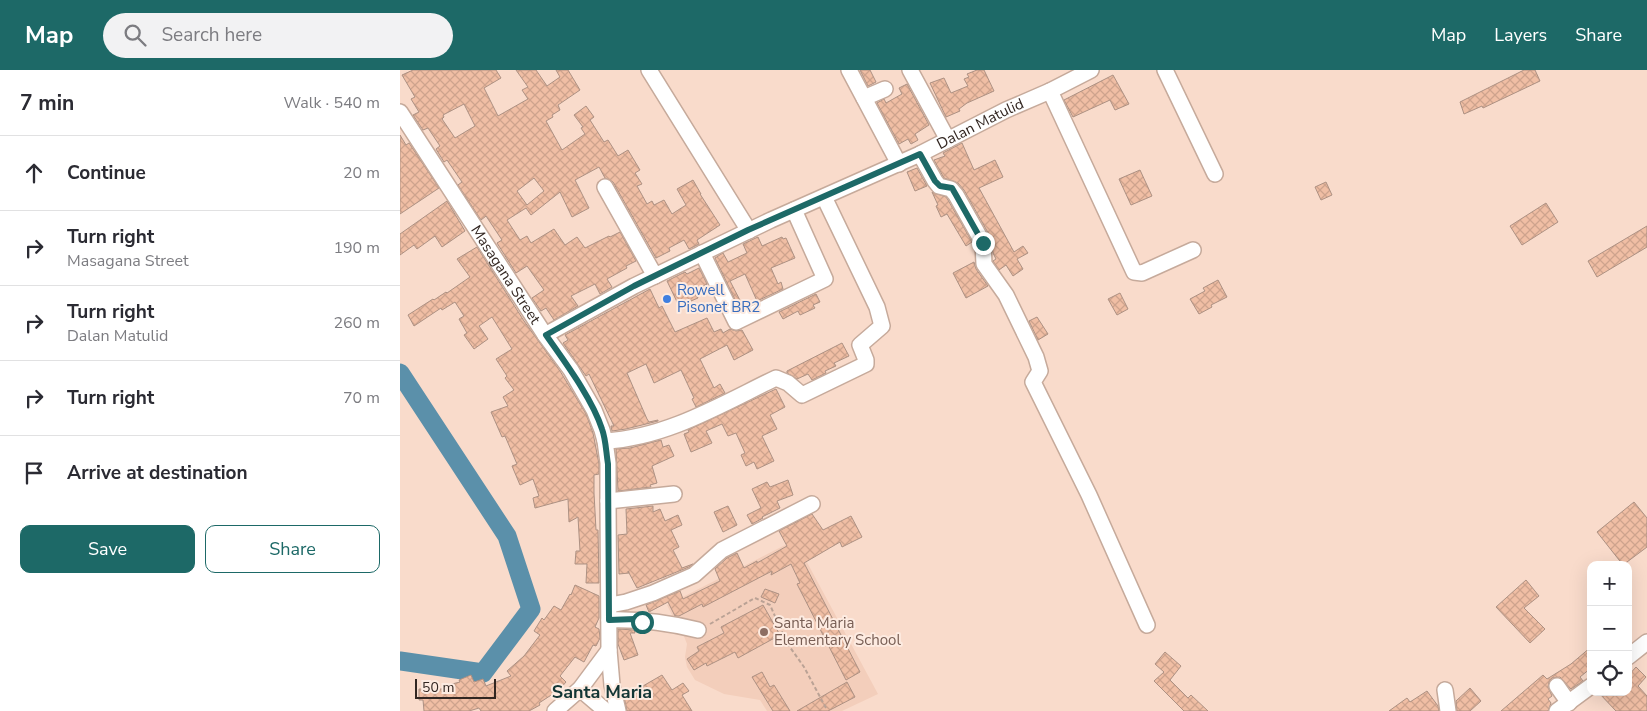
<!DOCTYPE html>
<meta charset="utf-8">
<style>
:root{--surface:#fff;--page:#f2f2f3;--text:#2b2b33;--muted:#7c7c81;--line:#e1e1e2;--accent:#1d6967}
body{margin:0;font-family:"Nunito Sans",sans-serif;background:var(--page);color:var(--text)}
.controls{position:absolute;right:15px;bottom:15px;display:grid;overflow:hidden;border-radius:10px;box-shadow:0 5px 20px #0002}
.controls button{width:45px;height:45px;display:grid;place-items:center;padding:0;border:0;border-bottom:1px solid var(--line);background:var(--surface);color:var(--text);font:25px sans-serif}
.scale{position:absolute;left:15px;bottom:12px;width:81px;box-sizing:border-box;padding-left:5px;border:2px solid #322621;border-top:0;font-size:14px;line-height:18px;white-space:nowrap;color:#322621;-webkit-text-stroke:4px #fdebe1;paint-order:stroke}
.stop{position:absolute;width:15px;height:15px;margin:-11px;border:4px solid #1d6967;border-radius:50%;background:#fff}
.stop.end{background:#1d6967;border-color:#fff;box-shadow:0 1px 5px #0008}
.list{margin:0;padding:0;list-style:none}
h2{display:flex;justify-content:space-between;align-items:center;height:65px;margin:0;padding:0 20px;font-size:21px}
h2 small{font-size:16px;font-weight:400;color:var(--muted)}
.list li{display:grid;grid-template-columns:32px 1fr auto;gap:15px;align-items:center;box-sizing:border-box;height:75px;padding:0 20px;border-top:1px solid var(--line)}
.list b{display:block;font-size:19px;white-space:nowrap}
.list p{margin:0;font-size:16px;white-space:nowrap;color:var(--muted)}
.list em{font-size:16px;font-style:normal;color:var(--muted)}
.actions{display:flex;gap:10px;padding:15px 20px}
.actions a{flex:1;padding:11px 0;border:1px solid var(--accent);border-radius:10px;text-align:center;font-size:18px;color:var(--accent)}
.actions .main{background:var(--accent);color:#fff}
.icon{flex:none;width:28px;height:28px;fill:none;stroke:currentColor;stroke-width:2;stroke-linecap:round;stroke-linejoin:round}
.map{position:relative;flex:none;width:1247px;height:641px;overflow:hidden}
header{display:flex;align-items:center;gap:30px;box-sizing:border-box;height:70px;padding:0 25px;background:var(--accent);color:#fff}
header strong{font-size:24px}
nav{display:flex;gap:28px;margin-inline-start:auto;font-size:18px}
.search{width:350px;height:45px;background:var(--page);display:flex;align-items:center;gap:12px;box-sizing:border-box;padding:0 18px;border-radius:28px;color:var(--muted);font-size:19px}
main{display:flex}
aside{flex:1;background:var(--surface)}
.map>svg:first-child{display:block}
.built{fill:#f3cebb}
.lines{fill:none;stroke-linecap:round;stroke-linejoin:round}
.river{stroke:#5b90aa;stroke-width:19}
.building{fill:url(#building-cross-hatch);stroke:#ad9183;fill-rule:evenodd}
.minor-casing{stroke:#c6aa9b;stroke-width:18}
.path{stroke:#baa295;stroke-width:2;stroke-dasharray:4 2.5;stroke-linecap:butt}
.minor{stroke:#fff;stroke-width:15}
.route{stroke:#1d6967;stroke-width:6}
.shop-dot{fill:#3f7fe0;stroke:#fdebe1;stroke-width:2}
.education-dot{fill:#8d6e63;stroke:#fdebe1;stroke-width:2}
.labels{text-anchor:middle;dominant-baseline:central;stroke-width:4;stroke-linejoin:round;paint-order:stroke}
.street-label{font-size:15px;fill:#322621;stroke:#fdebe1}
.shop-label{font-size:15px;fill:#366cbe;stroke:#fdebe1;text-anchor:start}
.education-label{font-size:15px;fill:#785e54;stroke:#fdebe1;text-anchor:start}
.quarter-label{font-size:18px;font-weight:bold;fill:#133635;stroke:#fdebe1}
</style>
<header>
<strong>Map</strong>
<div class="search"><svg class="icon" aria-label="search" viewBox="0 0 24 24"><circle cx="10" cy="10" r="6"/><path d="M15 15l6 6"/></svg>Search here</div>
<nav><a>Map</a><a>Layers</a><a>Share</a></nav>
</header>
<main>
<aside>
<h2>7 min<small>Walk · 540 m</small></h2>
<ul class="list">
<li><svg class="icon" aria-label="ahead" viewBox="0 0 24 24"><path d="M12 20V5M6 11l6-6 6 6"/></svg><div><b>Continue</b></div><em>20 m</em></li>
<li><svg class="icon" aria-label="right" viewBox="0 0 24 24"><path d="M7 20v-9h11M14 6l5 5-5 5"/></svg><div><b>Turn right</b><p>Masagana Street</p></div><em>190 m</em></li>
<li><svg class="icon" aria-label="right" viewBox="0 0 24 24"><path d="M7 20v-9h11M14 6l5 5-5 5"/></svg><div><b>Turn right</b><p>Dalan Matulid</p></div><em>260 m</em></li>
<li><svg class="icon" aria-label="right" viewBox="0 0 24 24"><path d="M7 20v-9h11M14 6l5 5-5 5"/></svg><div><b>Turn right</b></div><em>70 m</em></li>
<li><svg class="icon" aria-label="arrive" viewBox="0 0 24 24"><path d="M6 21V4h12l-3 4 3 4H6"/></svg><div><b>Arrive at destination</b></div></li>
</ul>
<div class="actions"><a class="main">Save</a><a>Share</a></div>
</aside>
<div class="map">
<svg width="1247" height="641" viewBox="0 0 1247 641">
<defs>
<pattern id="building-cross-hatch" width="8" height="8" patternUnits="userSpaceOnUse" patternTransform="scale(1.25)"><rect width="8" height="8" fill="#f0bea4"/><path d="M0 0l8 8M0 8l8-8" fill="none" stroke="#cea38d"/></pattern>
</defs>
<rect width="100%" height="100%" fill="#f9dbcb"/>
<!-- built -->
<path class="built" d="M395,470L478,624L442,641H367L360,630L324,624L295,610L287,597L285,587L287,574L278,551L274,549L267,535Z"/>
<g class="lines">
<!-- river -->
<path class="river" d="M0,303L107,466L131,539L83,603L0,591"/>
</g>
<!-- building -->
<path class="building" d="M13,0H96L101,8L84,18L98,46L128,29L122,20L128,17L116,0H136L147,16L160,7L156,0H168L180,20L158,35L160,40L152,45L153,47L146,51L162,80L185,64L181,58L183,57L174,45L186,36L194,47L190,50L204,72L208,70L218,86L228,80L240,100L235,103L242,114L237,116L247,134L252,131L254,135L264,130L272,144L286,135L277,119L293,110L301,124H300L320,155L297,170L299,174L289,179L284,170L269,178L270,181L256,188L213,112L205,108L199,97L175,110L189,138L172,147L160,122L131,145L126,138L107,150L120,170L127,166L131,173L154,159L165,175L177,167L185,178L209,166L210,167L220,162L236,191L226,196L227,198L207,209L212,217L200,224L195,214L171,226L178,236L154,250L146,238L141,241L132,228L144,220L127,196L116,203L97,173L102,170L86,146L81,150L58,115L62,112L47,90L44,92L36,79L40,76L28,58L23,60L13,45L19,42L11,29L15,27L2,5ZM64,34L75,56L55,68L42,49L44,47L43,45ZM134,108L144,121L127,135L117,121Z
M460,0H470L476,12L468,16Z
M577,0H584L594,21L567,33L559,39L560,41L546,47L530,13L544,8L551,23L568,16L564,9L569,7L567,4Z
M1124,0H1135L1140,11L1083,38L1082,36L1064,44L1060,32Z
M713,5L729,34L715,40L710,30L673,47L664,30Z
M507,14L529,55L515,64L518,70L511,74L508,69L499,74L477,33L484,29L486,33L502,24L499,18Z
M0,65L6,75L9,73L39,118L0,144Z
M562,73L574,100L595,90L603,107L579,118L614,182L623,176L628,183L617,189L623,199L613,206L606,195L599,200L593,191L596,189L593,183L591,168L564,120L558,113L544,108L534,90L545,86L543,83Z
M517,98L527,116L515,121L507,102Z
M740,100L752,126L731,135L719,109Z
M926,112L932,125L921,130L915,117Z
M532,122L546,127L548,130L572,172L566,176L547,144L541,147L536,136L538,135Z
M47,131L65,161L42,177L35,166L17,179L14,175L0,185V164Z
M1146,133L1158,152L1122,175L1110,156Z
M1247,156V177L1197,207L1188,191Z
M358,167L362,176L382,167L383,169L386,168L395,188L371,198L378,214L381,212L383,219L357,231L345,204L330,211L344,238L340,240L315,188L323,183L328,192L347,183L343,174Z
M77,177L124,251L160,301L186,344L193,363L199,394V404L194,405V423L196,460H198L199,513H186L187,494H175L176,481H180L178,447L169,452L168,429L135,438L133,428L139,426L133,409L120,415L112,396L117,394L105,366L102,367L91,342L108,336L103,327L114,320L105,308L107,306L96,289L112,279L92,247L79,256L88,269L74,279L64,265L67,263L59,249L64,246L55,232L42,240L41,238L14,256L8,245L33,229L34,230L46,222L47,223L70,207L57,189Z
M574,192L576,199L588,216L566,228L553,203Z
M299,198L307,214L295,221L298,228L279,236L267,211L285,202L287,204Z
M818,210L827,227L811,235L812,237L799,244L790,229L805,221L803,218Z
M250,219L259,238L262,236L275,262L307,248L314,262L321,259L323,263L330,259L336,261L342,260L353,280L334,290L327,275L300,289L314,318L320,314L325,323L296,337L292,329L294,328L281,300L254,313L246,294L227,303L247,349L249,352L258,350V351L226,359L212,361L211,356H214L189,304L186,306L163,273L168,270L165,265Z
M720,223L728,239L717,245L708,229Z
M416,224L420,232L413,235L415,238L400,245L398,241L383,249L379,242Z
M637,247L648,264L638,270L629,251Z
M442,273L449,286L434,293L436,296L425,301L426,303L412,310L408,304L397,309L387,303V301Z
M376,319L385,337L370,345L377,359L362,366L374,391L357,399L354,392L346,396L341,385L345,383L336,363L328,366L322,354L306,361L312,373L291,382L284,364L289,362L288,360Z
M261,370L263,377L269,375L274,386L252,396L257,413L250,415L251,417L218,421L216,379L230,378Z
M388,410L393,425L377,431L380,438L362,447L363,448L352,454L347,445L361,438L352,419L367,412L370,417Z
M1234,432L1247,448V477L1223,495L1197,462Z
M253,436V442L260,439L265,451L278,445L282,455L271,460L279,477L273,480L282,498L293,494L289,497L237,518L228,501L229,503L219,504L218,465L227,464L226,439Z
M328,436L337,455L323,462L314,442Z
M412,444L423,460L451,446L462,467L442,477L440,472L404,493L460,602L446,610L397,514L400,513L391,494L371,505L372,501L303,537L302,534L279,546H275L268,532L249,542L246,535L280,521L283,529L320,511L315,499L327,488L337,483L344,498L357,491V493L387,476L379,461Z
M1126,510L1139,526L1124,538L1145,559L1130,573L1096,537Z
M175,515L199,526V548L195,557L199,559L200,568L196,576L193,575L184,592L175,587L160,606L166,612L159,620L139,633L140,635L129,641H81L79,638L69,641H24L23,630H19V619H50L48,615L60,612L59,610L71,605L74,612L83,609L86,616L111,606L107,601L124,586L140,565L134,561L142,548L144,550L154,536L161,540L170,524L171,525Z
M365,519L379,524L375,533L361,527Z
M363,535L380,565L338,588L335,582L307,596L306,593L294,600L287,589L299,581L297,577L324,563L321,557Z
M218,559L234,560L235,563H230L238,585L224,590L218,574Z
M1191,577V598L1180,607L1183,611L1171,619L1160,607L1152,608L1149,612L1148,617L1152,626L1148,629L1151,633L1148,641H1101L1143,605L1147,609L1171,594Z
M765,582L781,596L770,610L788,628L791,625L808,641H784L754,611L764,602L755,594Z
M1236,597L1246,607L1238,616L1247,626V641H1216L1198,622H1228V606Z
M362,602L370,617L374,615L390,641H373L352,607Z
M262,605L272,620L283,613L289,621L282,625L292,641H227L224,627Z
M447,612L455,627L428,641H397Z
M1070,618L1081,631L1070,641H1057L1056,631Z
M1027,621L1038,636L1039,641H989L1007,628L1010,632Z"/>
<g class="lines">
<!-- minor casing -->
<g class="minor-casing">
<g id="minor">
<path d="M249,0L349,161"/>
<path d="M449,0L499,94"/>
<path d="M510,0L548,70"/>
<path d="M765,0L815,104"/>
<path d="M650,21L734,202L742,203L793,180"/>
<path d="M464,28L485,19"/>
<path id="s1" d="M0,42L145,265L171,300L194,340L202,360L205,371L208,393V431L209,580L212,615L218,641"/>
<path d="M520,84L535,111L539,116L551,119L556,125L583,173L584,194L606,225L636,287L640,301L633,312L689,425L747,555"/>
<path d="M205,117L255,206"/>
<path d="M302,183L336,252L425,209L394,140"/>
<path id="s2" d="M145,265L234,216L371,150L520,84L606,40L650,21L691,0"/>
<path d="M205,371C266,368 322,334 376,308L388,313L402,325L466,294V290L460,275L482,256L477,237L424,127"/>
<path d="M208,431L274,424"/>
<path d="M210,535L226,532L253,523L294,505L322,480L412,434"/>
<path d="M209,550C239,549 269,553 298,560"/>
<path d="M1228,587L1247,572"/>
<path d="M1157,616L1169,633"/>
<path d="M180,619L206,641"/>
<path d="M1045,620L1048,641"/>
<path d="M155,641L180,619L209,580"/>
<path d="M1157,641L1191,616"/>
</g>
</g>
<!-- path -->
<path class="path" d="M310,554L355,528L370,535L387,573L404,597L426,638"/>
<!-- minor -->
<use href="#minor" class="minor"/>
</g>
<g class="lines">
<!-- route -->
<path class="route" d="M242,552L235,549L209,550L208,394C206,382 206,370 202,359C192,328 164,291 146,265L234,216L348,160L520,84L535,111L540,116L552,118L556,125L583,173"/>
</g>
<!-- markers -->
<circle class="shop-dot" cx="267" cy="229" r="5"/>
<circle class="education-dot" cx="364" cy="562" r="5"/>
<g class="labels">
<!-- street labels -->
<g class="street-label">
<text stroke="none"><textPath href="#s2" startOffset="484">Dalan Matulid</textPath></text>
<text stroke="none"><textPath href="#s1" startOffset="194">Masagana Street</textPath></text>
</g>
<!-- shop labels -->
<g class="shop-label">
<text x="277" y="220">Rowell<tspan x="277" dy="17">Pisonet BR2</tspan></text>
</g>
<!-- education labels -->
<g class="education-label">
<text x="374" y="553">Santa Maria<tspan x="374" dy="17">Elementary School</tspan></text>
</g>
<!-- quarter labels -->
<g class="quarter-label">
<text x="202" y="622">Santa Maria</text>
</g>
</g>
</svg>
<div class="controls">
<button>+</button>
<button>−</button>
<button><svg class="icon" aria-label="locate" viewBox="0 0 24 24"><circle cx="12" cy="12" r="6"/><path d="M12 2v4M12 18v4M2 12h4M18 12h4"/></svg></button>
</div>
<div class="scale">50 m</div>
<div class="stop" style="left:242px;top:552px"></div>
<div class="stop end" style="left:583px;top:173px"></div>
</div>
</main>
